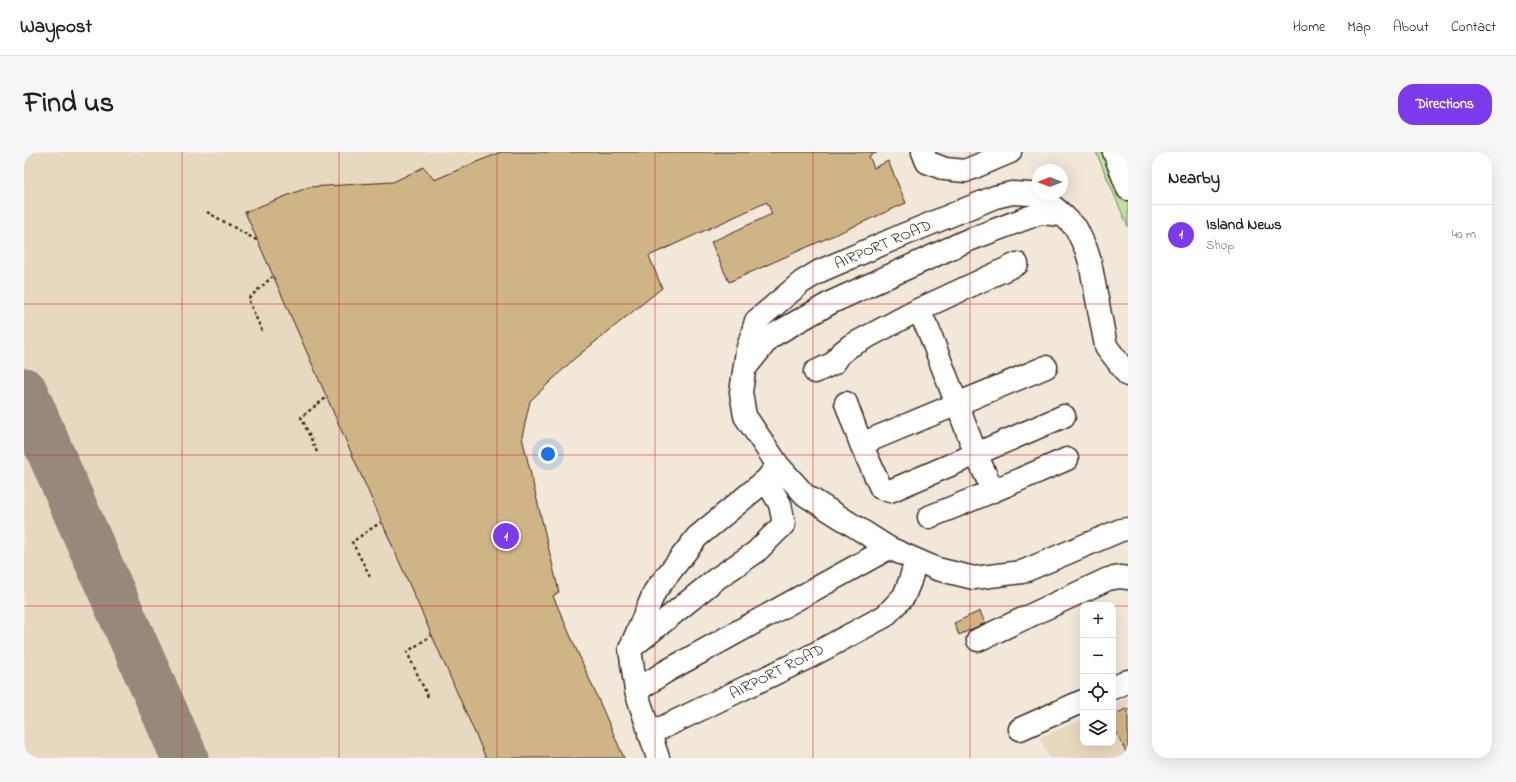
<!DOCTYPE html>
<meta charset="utf-8">
<style>
:root{--surface:#fff;--page:#f6f6f6;--text:#202124;--muted:#757577;--line:#e0e0e0;--accent:#7c3aed}
body{margin:0;font-family:"Indie Flower",sans-serif;background:var(--page);color:var(--text)}
.controls{position:absolute;right:12px;bottom:12px;display:grid;overflow:hidden;border-radius:8px;box-shadow:0 4px 16px #0002}
.controls button{width:36px;height:36px;display:grid;place-items:center;padding:0;border:0;border-bottom:1px solid var(--line);background:var(--surface);color:var(--text);font:20px sans-serif}
.compass{position:absolute;left:1008px;top:12px;width:36px;height:36px;border-radius:50%;background:var(--surface);box-shadow:0 4px 16px #0002;rotate:270deg}
.you{position:absolute;left:524px;top:302px;width:14px;height:14px;margin:-10px;border:3px solid #fff;border-radius:50%;background:#1a73e8;box-shadow:0 0 0 6px #1a73e833}
.badge{display:grid;place-items:center;width:26px;height:26px;border-radius:50%;background:var(--accent);color:#fff;font-size:13px;font-weight:700}
.pin{position:absolute;translate:-50% -50%;border:2px solid #fff;box-shadow:0 1px 4px #0006}
.list{margin:0;padding:0;list-style:none}
h2{display:flex;justify-content:space-between;align-items:center;height:52px;margin:0;padding:0 16px;font-size:17px}
h2 small{font-size:13px;font-weight:400;color:var(--muted)}
.list li{display:grid;grid-template-columns:26px 1fr auto;gap:12px;align-items:center;box-sizing:border-box;height:60px;padding:0 16px;border-top:1px solid var(--line)}
.list b{display:block;font-size:15px;white-space:nowrap}
.list p{margin:0;font-size:13px;white-space:nowrap;color:var(--muted)}
.list em{font-size:13px;font-style:normal;color:var(--muted)}
.icon{flex:none;width:22px;height:22px;fill:none;stroke:currentColor;stroke-width:2;stroke-linecap:round;stroke-linejoin:round}
.map{position:relative;flex:none;width:1104px;height:606px;overflow:hidden;border-radius:16px}
header{display:flex;align-items:center;gap:24px;box-sizing:border-box;height:56px;padding:0 20px;background:var(--surface);border-bottom:1px solid var(--line)}
header strong{font-size:19px}
nav{display:flex;gap:22px;margin-inline-start:auto;font-size:14px}
.intro{display:flex;align-items:center;justify-content:space-between;box-sizing:border-box;height:96px;padding:0 24px}
h1{margin:0;font-size:28px}
.button{padding:10px 18px;border-radius:16px;background:var(--accent);color:#fff;font-size:14px;font-weight:700}
main{display:flex;gap:24px;padding:0 24px}
aside{flex:1;background:var(--surface);border-radius:16px;box-shadow:0 4px 16px #0002}
.map>svg:first-child{display:block}
.built{fill:#e7d8c0}
.green{fill:#bae4a1;stroke:#7a8760}
.lines{fill:none;stroke-linecap:round;stroke-linejoin:round}
.taxiway{stroke:#96897c;stroke-width:47}
.building{fill:#cfb485;stroke:#3b2a1e}
.minor-casing{stroke:#3b2a1e;stroke-width:25}
.path{stroke:#3b2a1e;stroke-width:2.5;stroke-dasharray:3 3;stroke-linecap:butt}
.minor{stroke:#fff;stroke-width:22}
.grid{fill:none;stroke:#d62828;stroke-width:1;stroke-opacity:0.55}
.labels{text-anchor:middle;dominant-baseline:central;stroke-width:3.5;stroke-linejoin:round;paint-order:stroke}
.street-label{font-size:16px;fill:#3b2a1e;stroke:#fff}
</style>
<header>
<strong>Waypost</strong>
<nav><a>Home</a><a>Map</a><a>About</a><a>Contact</a></nav>
</header>
<div class="intro"><h1>Find us</h1><a class="button">Directions</a></div>
<main>
<div class="map">
<svg width="1104" height="606" viewBox="0 0 1104 606">
<rect width="100%" height="100%" fill="#f1e8da"/>
<filter id="ink" filterUnits="userSpaceOnUse"><feTurbulence type="fractalNoise" baseFrequency=".025" numOctaves="2"/><feDisplacementMap in="SourceGraphic" scale="8" xChannelSelector="R" yChannelSelector="G"/><feConvolveMatrix kernelMatrix="1 2 1 2 8 2 1 2 1" color-interpolation-filters="sRGB"/></filter>
<g filter="url(#ink)">
<!-- built -->
<path class="built" d="M0,0H854L845,4L849,16L864,9L882,51L705,130L687,90L748,62L743,50L625,103L638,136L550,207L506,249L498,286L535,440L529,444L600,606H0Z
M1104,546V606H1025L1016,586L1059,567V591H1089V553Z"/>
<!-- green -->
<path class="green" d="M1072,0H1104V75Z"/>
<g class="lines">
<!-- taxiway -->
<path class="taxiway" d="M0,239L53,362L161,606"/>
</g>
<!-- building -->
<path class="building" d="M477,0H854L845,4L850,16L864,9L882,51L705,130L687,90L748,62L743,50L625,104L638,136L550,207L506,249L498,285L535,440L529,444L600,606H462L221,60L285,35L369,30L400,15L410,28Z
M956,459L961,471L935,483L930,471Z
M1104,556V602H1103L1089,573V563Z"/>
<g class="lines">
<!-- minor casing -->
<g class="minor-casing">
<path id="minor" d="M899,0L903,10L921,17L941,19L986,0
M1090,0L1104,37
M1039,63L1025,51L1007,42L988,41L971,45L879,83L796,119L778,130L732,169L723,199L717,240L721,264L754,313L781,343L865,396L913,417L950,426L998,420L1097,378L1104,377
M722,215L746,185L808,150L942,89L1016,61L1039,63L1052,76L1062,97L1066,110L1082,194L1104,223
M791,220L810,211L816,202L826,194L894,158
M822,251L837,292L857,336L866,339L952,302L904,177L894,158L993,112
M837,292L1022,215
M969,339L1043,307
M905,365L969,339L952,302L1040,264
M954,488L1084,427L1096,425L1104,426
M608,495L692,427L732,400L760,372L756,352L742,328
M1089,536L1104,529
M612,539L641,520L865,396
M996,577L1059,549
M625,582L785,505L861,464L880,444L886,429L892,408
M634,606L612,539L606,497L631,439L673,385L742,328L754,313"/>
</g>
<!-- path -->
<path class="path" d="M183,60L234,89
M238,179L224,147L248,125
M293,300L277,265L303,245
M346,424L328,390L357,370
M404,545L383,500L408,483"/>
<!-- minor -->
<use href="#minor" class="minor"/>
</g>
</g>
<!-- grid -->
<path class="grid" d="M158,0V606M315,0V606M473,0V606M631,0V606M789,0V606M946,0V606M0,152H1104M0,303H1104M0,454H1059M1089,454H1104"/>
<g class="labels">
<!-- street labels -->
<g class="street-label">
<text transform="translate(859 93) rotate(-23)">AIRPORT ROAD</text>
<text transform="translate(753 520) rotate(-27)">AIRPORT ROAD</text>
</g>
</g>
</svg>
<div class="controls">
<button>+</button>
<button>−</button>
<button><svg class="icon" aria-label="locate" viewBox="0 0 24 24"><circle cx="12" cy="12" r="6"/><path d="M12 2v4M12 18v4M2 12h4M18 12h4"/></svg></button>
<button><svg class="icon" aria-label="layers" viewBox="0 0 24 24"><path d="M12 4l9 5-9 5-9-5zM3 14l9 5 9-5"/></svg></button>
</div>
<svg class="compass" viewBox="-18 -18 36 36"><path d="M0-13l5 13h-10z" fill="#e53935"/><path d="M0 13l5-13h-10z" fill="#757577"/></svg>
<div class="you"></div>
<div class="pin badge" style="left:482px;top:384px">1</div>
</div>
<aside>
<h2>Nearby<small></small></h2>
<ul class="list">
<li><span class="badge">1</span><div><b>Island News</b><p>Shop</p></div><em>40 m</em></li>
</ul>
</aside>
</main>
